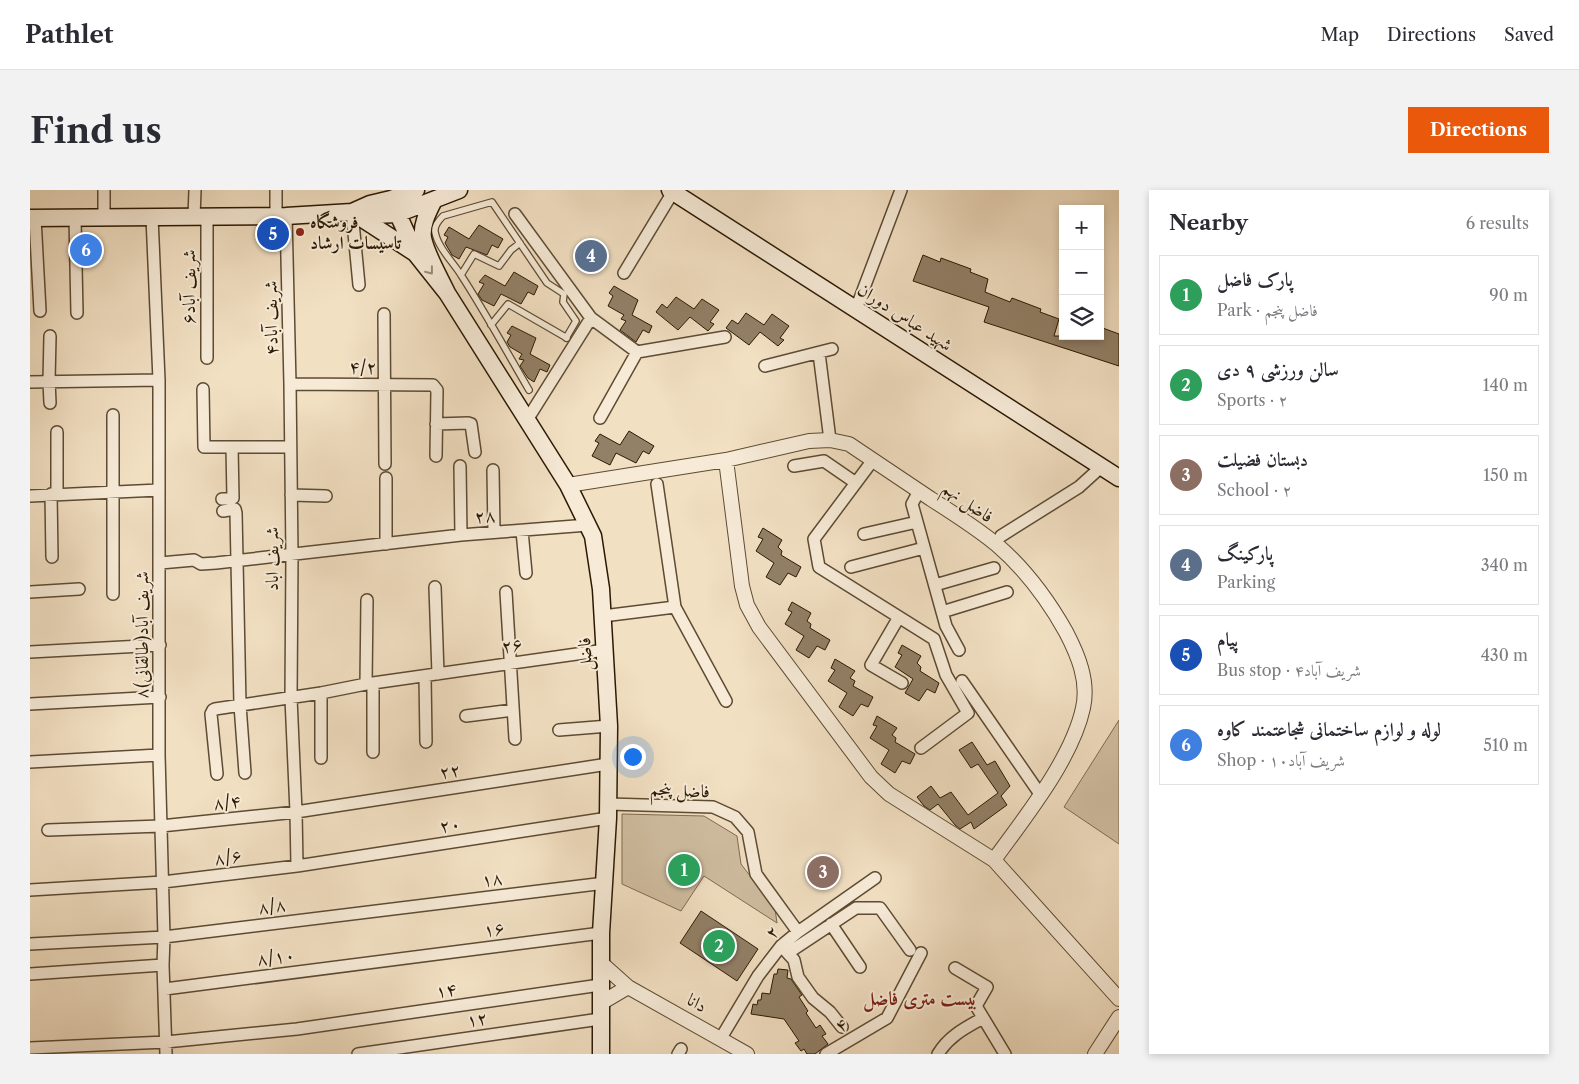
<!DOCTYPE html>
<meta charset="utf-8">
<style>
:root{--surface:#fff;--page:#f2f2f3;--text:#2b2b33;--muted:#7c7c81;--line:#e1e1e2;--accent:#ea580c}
body{margin:0;font-family:"Libre Caslon Text",Amiri,serif;background:var(--page);color:var(--text)}
.controls{position:absolute;right:15px;top:15px;display:grid;overflow:hidden;border-radius:0px;box-shadow:0 2px 8px #0003}
.controls button{width:45px;height:45px;display:grid;place-items:center;padding:0;border:0;border-bottom:1px solid var(--line);background:var(--surface);color:var(--text);font:25px sans-serif}
.you{position:absolute;left:602px;top:566px;width:18px;height:18px;margin:-12px;border:4px solid #fff;border-radius:50%;background:#1a73e8;box-shadow:0 0 0 8px #1a73e833}
.badge{display:grid;place-items:center;width:32px;height:32px;border-radius:50%;background:var(--accent);color:#fff;font-size:16px;font-weight:700}
.pin{position:absolute;translate:-50% -50%;border:2px solid #fff;box-shadow:0 1px 5px #0006}
.list{margin:0;padding:0;list-style:none}
h2{display:flex;justify-content:space-between;align-items:center;height:65px;margin:0;padding:0 20px;font-size:21px}
h2 small{font-size:16px;font-weight:400;color:var(--muted)}
.list li{display:grid;grid-template-columns:32px 1fr auto;gap:15px;align-items:center;box-sizing:border-box;height:80px;margin:0 10px 10px;padding:0 10px;border:1px solid var(--line);border-radius:0px}
.list b{display:block;font-size:19px;white-space:nowrap}
.list p{margin:0;font-size:16px;white-space:nowrap;color:var(--muted)}
.list em{font-size:16px;font-style:normal;color:var(--muted)}
.icon{flex:none;width:28px;height:28px;fill:none;stroke:currentColor;stroke-width:2;stroke-linecap:round;stroke-linejoin:round}
.map{position:relative;flex:none;width:1089px;height:864px;overflow:hidden;border-radius:0px}
header{display:flex;align-items:center;gap:30px;box-sizing:border-box;height:70px;padding:0 25px;background:var(--surface);border-bottom:1px solid var(--line)}
header strong{font-size:24px}
nav{display:flex;gap:28px;margin-inline-start:auto;font-size:18px}
.intro{display:flex;align-items:center;justify-content:space-between;box-sizing:border-box;height:120px;padding:0 30px}
h1{margin:0;font-size:35px}
.button{padding:12px 22px;border-radius:0px;background:var(--accent);color:#fff;font-size:18px;font-weight:700}
main{display:flex;gap:30px;padding:0 30px}
aside{flex:1;background:var(--surface);border-radius:0px;box-shadow:0 2px 8px #0003}
.map>svg:first-child{display:block}
.green{fill:#d0bea2;stroke:#7e6c52}
.building{fill:#928067;stroke:#2b1903}
.lines{fill:none;stroke-linecap:round;stroke-linejoin:round}
.service-casing{stroke:#5d4b33;stroke-width:8}
.minor-casing{stroke:#5d4b33;stroke-width:14}
.tertiary-casing{stroke:#5d4b33;stroke-width:16}
.secondary-casing{stroke:#2b1903;stroke-width:19}
.service{stroke:#f7ebd8;stroke-width:5.5}
.minor{stroke:#f7ebd8;stroke-width:11}
.tertiary{stroke:#f7ebd8;stroke-width:14}
.secondary{stroke:#f7ebd8;stroke-width:16}
.oneway{stroke:#9b8c78}
.poi-dot{fill:#8f2418;stroke:#f7ebd8;stroke-width:2}
.labels{text-anchor:middle;dominant-baseline:central;stroke-width:4;stroke-linejoin:round;paint-order:stroke}
.poi-label{font-size:18px;font-weight:bold;fill:#2b1903;stroke:#f7ebd8;text-anchor:start}
.street-label{font-size:18px;fill:#2b1903;stroke:#f7ebd8}
.neighbourhood-label{font-size:19px;font-weight:bold;fill:#7a1f14;stroke:#f7ebd8}
</style>
<header>
<strong>Pathlet</strong>
<nav><a>Map</a><a>Directions</a><a>Saved</a></nav>
</header>
<div class="intro"><h1>Find us</h1><a class="button">Directions</a></div>
<main>
<div class="map">
<svg width="1089" height="864" viewBox="0 0 1089 864">
<rect width="100%" height="100%" fill="#f2e0c3"/>
<filter id="stains"><feTurbulence type="fractalNoise" baseFrequency=".004" numOctaves="4"/><feColorMatrix values="0 0 0 0 .2 0 0 0 0 .09 0 0 0 0 .02 0 0 0 .5 -.17"/></filter>
<radialGradient id="worn" r=".72"><stop offset=".6" stop-color="#630" stop-opacity="0"/><stop offset="1" stop-color="#630" stop-opacity=".3"/></radialGradient>
<!-- green -->
<path class="green" d="M1089,530V654L1034,617Z
M592,624L674,626L707,646L711,674L745,719L747,733L674,686L651,721L592,694Z"/>
<!-- building -->
<path class="building" d="M449,35L473,49L468,58L462,55L457,65L436,57L429,69L422,65L415,53L418,47L414,45L419,37L439,49Z
M893,65L910,72L911,68L941,79L940,82L958,89L955,102L980,112L982,108L1011,119L1010,122L1029,129L1024,146H1070V137L1089,144V176L954,132L959,117L883,91Z
M484,82L508,96L504,105L498,102L491,114L471,104L464,116L452,110L448,104L454,94L449,92L455,85L475,96Z
M584,96L608,110L602,125L622,136L619,143L613,140L606,152L590,140L596,131L591,129L594,125L578,116L583,106L579,103Z
M646,107L664,119L672,109L689,120L680,132L684,134L678,141L660,127L648,140L626,122L632,114L637,118Z
M716,123L734,135L742,124L759,136L750,148L754,150L748,156L730,142L719,155L696,138L702,130L708,134Z
M482,136L506,148L500,164L520,175L517,182L510,179L504,192L498,188L490,176L494,170L489,169L492,164L480,157L477,152L481,145L477,143Z
M599,241L624,256L619,264L613,261L606,273L586,263L580,275L562,266L569,253L565,251L570,244L590,255Z
M733,338L752,350L748,357L752,361L751,365L771,377L766,387L758,383L750,395L736,387L744,373L726,361L733,349L728,347Z
M762,412L781,423L777,431L781,434L780,438L800,450L795,460L787,456L779,468L766,460L774,446L755,434L762,422L758,420Z
M872,455L891,466L887,473L891,477L890,481L909,493L905,503L897,499L889,511L875,503L883,489L865,477L872,465L868,463Z
M805,469L825,481L820,488L825,491L823,496L843,507L838,517L831,514L823,526L809,517L817,503L798,491L805,480L801,478Z
M847,526L867,538L862,545L866,548L865,552L885,564L880,574L872,571L865,583L851,574L859,560L840,548L847,536L843,535Z
M942,552L957,575L965,571L980,596L971,606L977,615L944,639L941,632L930,639L925,635L908,614L900,620L894,616L887,607L901,596L910,608L921,602L938,625L968,603L948,574L941,578L929,560Z
M671,721L728,759L707,791L650,753Z
M748,779L758,780L757,788L761,789L772,805L769,807L778,821L776,823L786,838L790,835L796,844L792,846L798,854L785,864H777L774,859L771,861L765,853L769,851L754,829L721,824L723,814L727,815L728,810H731L732,803L740,804L744,784H747Z"/>
<g class="lines">
<!-- service casing -->
<g class="service-casing">
<path id="service" d="M431,85L444,64L469,76L481,60L490,53
M461,135L478,114L537,148
M499,200C477,162 455,122 431,85C423,72 408,58 405,42C404,36 409,30 413,26L462,12L517,93L534,104L533,112L546,131L536,148"/>
</g>
<!-- minor casing -->
<g class="minor-casing">
<path id="minor" d="M74,0V27
M322,22L329,95
M485,24L561,128L607,162L695,147
M177,26V168
M246,26V0
M256,26L260,194L262,365L261,508L266,622L267,676
M122,27L129,190V565L134,747L133,775L136,864
M164,27L165,0
M5,28L10,121
M45,28L47,123
M594,83L643,2
M826,119L871,0
M354,124L355,274
M20,146L19,191L20,213
M789,163L800,250
M735,176L802,159
M0,192L129,190
M260,194L403,195L407,200L406,266
M173,199L174,257H260
M570,228L607,162
M497,230L561,128
M406,234L438,233L441,234L445,262
M843,270L784,349L789,377L904,449L916,485L938,523L891,558
M430,276L431,345
M764,276L794,271L826,293
M463,280L464,342
M627,294L645,417L696,511
M889,301L882,314L916,436L929,460
M21,304L22,367
M27,304V242
M261,305L296,306
M0,306L129,300
M192,309H201L203,308L202,257
M193,321L205,319L206,323L210,515L215,583
M492,341L496,383
M834,344L887,332
M971,346L1049,297L1071,277
M356,354V288
M130,373L164,370L171,374L186,373L431,345L558,335
M821,377L894,358
M905,395L964,378
M405,397L408,484
M0,402L49,399
M476,402L485,549
M83,404V225
M912,422L977,402
M573,426L645,417
M869,427L841,475L872,493
M0,462L130,455
M395,486L396,552
M932,491L1010,604
M343,493V562
M336,494L337,410
M291,503V568
M0,514L130,507
M436,526L483,520
M529,540L579,536
M0,572L129,565
M187,584L181,524L183,520L185,519L291,503L336,494L575,460
M578,614L683,617L705,627L718,642L726,684L768,742
M18,640L131,636L266,622L578,574
M0,700L133,692L267,676L578,628
M801,734L830,777
M0,754L134,747L575,693
M754,759L764,770L768,787L783,808L800,822L812,837
M758,763L826,718H850L880,760
M925,778L957,797L946,816L975,864
M0,784L133,775
M135,799L571,743
M691,848L728,786L751,756L768,742L845,688
M0,858L136,852L267,839L570,795
M328,864L570,829
M648,864L651,859
M796,864L857,828L891,763
M908,864C919,846 935,838 953,828"/>
</g>
<!-- tertiary casing -->
<g class="tertiary-casing">
<path id="tertiary" d="M696,270L712,396L717,415L729,437L841,587L859,604L964,670L1089,809
M538,295L696,270L779,251L800,250L819,254C846,272 874,291 901,309C923,323 945,337 966,354C994,378 1018,410 1036,442C1048,465 1059,491 1053,518C1042,569 995,627 964,670
M570,772L598,797L717,864
M571,813L598,797
M1065,864L1089,827"/>
</g>
<!-- secondary casing -->
<g class="secondary-casing">
<path id="secondary" d="M640,0L1089,288
M361,9L386,64L417,103C410,88 396,64 393,48C391,35 398,22 404,10
M322,22L340,14L361,9L386,0
M328,26L385,63
M0,28L256,26L322,22L343,25L367,24L429,0
M417,103L538,295L563,346L571,399L579,536L578,628L571,743V864"/>
</g>
<!-- service -->
<use href="#service" class="service"/>
<!-- minor -->
<use href="#minor" class="minor"/>
<!-- tertiary -->
<use href="#tertiary" class="tertiary"/>
<!-- secondary -->
<use href="#secondary" class="secondary"/>
</g>
<!-- one-way arrows -->
<defs><path id="oneway-chevron" d="M-2-3.5L2.5 0L-2 3.5" fill="none" stroke-width="1.6" stroke-linecap="round" stroke-linejoin="round" transform="scale(1.25)"/></defs>
<use class="oneway" href="#oneway-chevron" transform="translate(400 81) rotate(52)"/>
<!-- markers -->
<circle class="poi-dot" cx="270" cy="42" r="5"/>
<g class="labels">
<!-- poi labels -->
<g class="poi-label">
<text x="280" y="32">فروشگاه<tspan x="280" dy="21">تاسیسات ارشاد</tspan></text>
</g>
<!-- street labels -->
<g class="street-label">
<text transform="translate(159 97) rotate(-90)">شریف آباد۶</text>
<text transform="translate(875 127) rotate(33)">شهید عباس دوران</text>
<text transform="translate(241 128) rotate(-91)">۴شریف آباد</text>
<text transform="translate(333 177) rotate(1)">۴/۲</text>
<text transform="translate(938 312) rotate(35)">فاضل نهم</text>
<text transform="translate(455 326) rotate(-4)">۲۸</text>
<text transform="translate(242 369) rotate(-90)">شریف اباد</text>
<text transform="translate(112 445) rotate(-90)">۸شریف آباد(طالقانی)</text>
<text transform="translate(482 455) rotate(-8)">۲۶</text>
<text transform="translate(555 464) rotate(-93)">فاضل</text>
<text transform="translate(420 581) rotate(-9)">۲۲</text>
<text transform="translate(650 600) rotate(3)">فاضل پنجم</text>
<text transform="translate(197 612) rotate(-6)">۸/۴</text>
<text transform="translate(420 635) rotate(-9)">۲۰</text>
<text transform="translate(198 667) rotate(-7)">۸/۶</text>
<text transform="translate(462 689) rotate(-7)">۱۸</text>
<text transform="translate(242 716) rotate(-7)">۸/۸</text>
<text transform="translate(464 739) rotate(-7)">۱۶</text>
<text transform="translate(742 742) rotate(-45)">۲</text>
<text transform="translate(246 767) rotate(-7)">۸/۱۰</text>
<text transform="translate(416 800) rotate(-8)">۱۴</text>
<text transform="translate(667 813) rotate(29)">دانا</text>
<text transform="translate(447 829) rotate(-8)">۱۲</text>
<text transform="translate(811 835) rotate(-30)">۴</text>
</g>
<!-- neighbourhood labels -->
<g class="neighbourhood-label">
<text x="890" y="808">بیست متری فاضل</text>
</g>
</g>
<rect width="100%" height="100%" filter="url(#stains)"/>
<rect width="100%" height="100%" fill="url(#worn)"/>
</svg>
<div class="controls">
<button>+</button>
<button>−</button>
<button><svg class="icon" aria-label="layers" viewBox="0 0 24 24"><path d="M12 4l9 5-9 5-9-5zM3 14l9 5 9-5"/></svg></button>
</div>
<div class="you"></div>
<div class="pin badge" style="left:654px;top:680px;background:#2e9e5b">1</div>
<div class="pin badge" style="left:689px;top:756px;background:#2e9e5b">2</div>
<div class="pin badge" style="left:793px;top:682px;background:#8d6e63">3</div>
<div class="pin badge" style="left:561px;top:66px;background:#5c6f8a">4</div>
<div class="pin badge" style="left:243px;top:44px;background:#1a4fb4">5</div>
<div class="pin badge" style="left:56px;top:60px;background:#3f7fe0">6</div>
</div>
<aside>
<h2>Nearby<small>6 results</small></h2>
<ul class="list">
<li><span class="badge" style="background:#2e9e5b">1</span><div><b>پارک فاضل</b><p>Park · فاضل پنجم</p></div><em>90 m</em></li>
<li><span class="badge" style="background:#2e9e5b">2</span><div><b>سالن ورزشی ۹ دی</b><p>Sports · ۲</p></div><em>140 m</em></li>
<li><span class="badge" style="background:#8d6e63">3</span><div><b>دبستان فضیلت</b><p>School · ۲</p></div><em>150 m</em></li>
<li><span class="badge" style="background:#5c6f8a">4</span><div><b>پارکینگ</b><p>Parking</p></div><em>340 m</em></li>
<li><span class="badge" style="background:#1a4fb4">5</span><div><b>پیام</b><p>Bus stop · ۴شریف آباد</p></div><em>430 m</em></li>
<li><span class="badge" style="background:#3f7fe0">6</span><div><b>لوله و لوازم ساختمانی شجاعتمند کاوه</b><p>Shop · شریف آباد۱۰</p></div><em>510 m</em></li>
</ul>
</aside>
</main>
